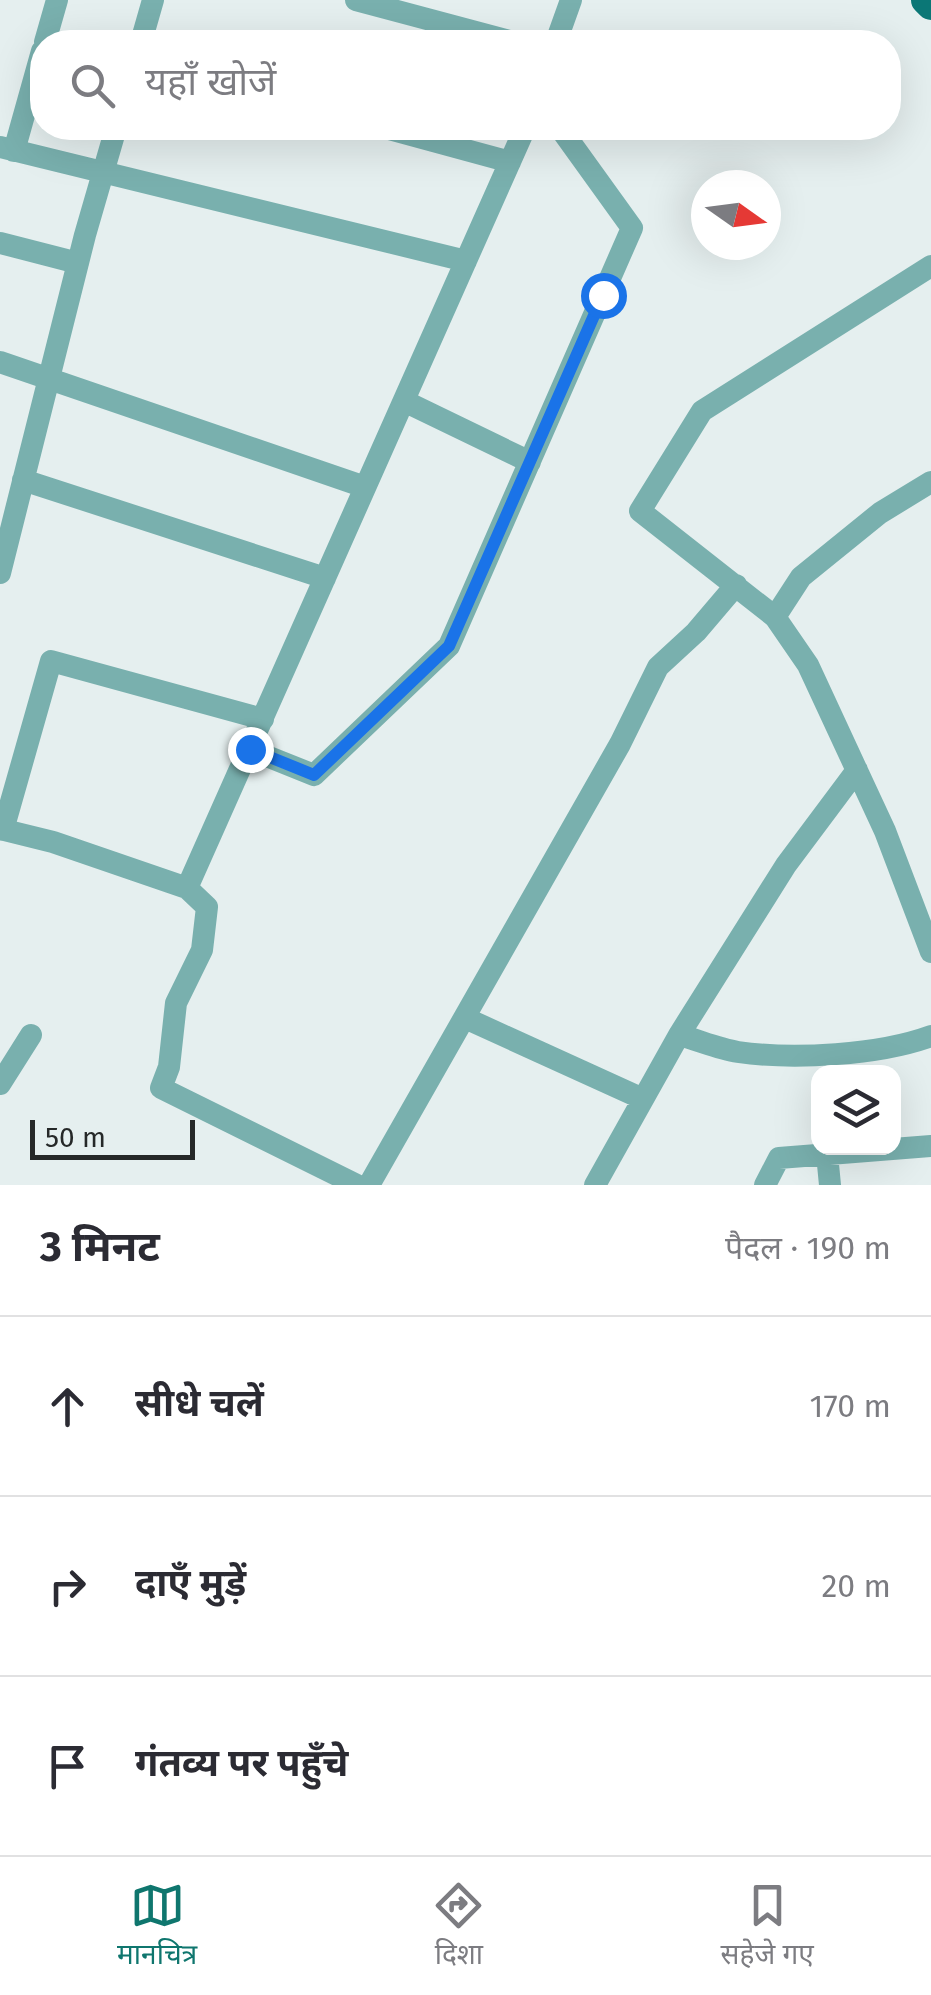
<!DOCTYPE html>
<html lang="hi">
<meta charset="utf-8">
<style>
:root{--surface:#fff;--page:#f7f7f7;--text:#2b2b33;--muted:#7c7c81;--line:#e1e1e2;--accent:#0f766e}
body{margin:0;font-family:"Fira Sans","Noto Sans Devanagari",sans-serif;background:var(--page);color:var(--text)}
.controls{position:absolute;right:30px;bottom:30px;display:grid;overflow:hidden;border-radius:20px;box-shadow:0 10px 40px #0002}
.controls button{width:90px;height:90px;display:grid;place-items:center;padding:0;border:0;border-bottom:2px solid var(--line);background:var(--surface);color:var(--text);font:50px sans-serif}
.compass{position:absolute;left:691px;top:170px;width:90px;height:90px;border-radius:50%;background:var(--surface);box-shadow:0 10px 40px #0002;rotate:104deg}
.scale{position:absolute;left:30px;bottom:25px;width:165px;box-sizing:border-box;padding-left:10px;border:5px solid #252828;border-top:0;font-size:28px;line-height:35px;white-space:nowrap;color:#252828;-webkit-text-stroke:8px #e5efef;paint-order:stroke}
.stop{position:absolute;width:30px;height:30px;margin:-22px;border:8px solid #1a73e8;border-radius:50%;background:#fff}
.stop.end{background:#1a73e8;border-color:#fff;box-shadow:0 2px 10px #0008}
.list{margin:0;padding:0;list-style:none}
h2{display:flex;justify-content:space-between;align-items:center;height:130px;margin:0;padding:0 40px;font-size:42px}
h2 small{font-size:32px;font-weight:400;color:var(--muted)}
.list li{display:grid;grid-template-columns:65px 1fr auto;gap:30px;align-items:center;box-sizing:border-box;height:180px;padding:0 40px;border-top:2px solid var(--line)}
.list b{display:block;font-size:38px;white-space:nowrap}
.list em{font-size:32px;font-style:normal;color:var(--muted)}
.icon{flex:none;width:55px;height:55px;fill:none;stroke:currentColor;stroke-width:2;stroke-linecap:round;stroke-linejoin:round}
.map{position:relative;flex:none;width:931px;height:1185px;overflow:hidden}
.search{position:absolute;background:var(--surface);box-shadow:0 10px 40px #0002;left:30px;right:30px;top:30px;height:110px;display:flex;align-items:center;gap:25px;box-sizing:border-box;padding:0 35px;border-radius:40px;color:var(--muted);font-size:38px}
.sheet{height:670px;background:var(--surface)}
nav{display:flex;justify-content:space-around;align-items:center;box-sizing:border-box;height:140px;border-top:2px solid var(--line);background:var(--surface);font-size:28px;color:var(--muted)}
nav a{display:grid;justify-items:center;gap:5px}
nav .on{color:var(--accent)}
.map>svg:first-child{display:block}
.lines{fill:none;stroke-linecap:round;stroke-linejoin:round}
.minor{stroke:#79b0ae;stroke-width:22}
.major{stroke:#0b7776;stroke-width:30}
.route{stroke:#1a73e8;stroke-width:12}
</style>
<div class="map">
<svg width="931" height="1185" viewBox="0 0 931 1185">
<rect width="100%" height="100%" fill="#e5efef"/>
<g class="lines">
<!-- minor -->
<path class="minor" d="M356,0L513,42
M45,42L57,0
M141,42L153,0
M556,42L571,0
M385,128L510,162
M0,147L466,261
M14,151L42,51
M0,243L78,263
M931,266L702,411L640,511L775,617L808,665L885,831L931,952
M0,362L365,487
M404,401L530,462
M23,480L325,578
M0,573L85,235L116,128
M775,617L801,577L880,513L931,482
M249,749L314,775L449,646L632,228L560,128
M0,829L53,842L187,888L525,128
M3,830L51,661L263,719
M187,888L207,907L202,950L176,1003L169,1067L161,1088L357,1185
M465,1018L643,1099
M679,1035C698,1040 719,1049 738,1052C794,1060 879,1055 931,1036
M0,1084L31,1035
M827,1154L830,1185
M369,1185L620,744L658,667L696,632L736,585
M595,1185L679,1035L786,865L857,770
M765,1185L779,1158L931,1146"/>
<!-- major -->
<path class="major" d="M926,0L931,5"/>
</g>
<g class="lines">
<!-- route -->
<path class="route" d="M250,749L314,775L449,646L603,295"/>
</g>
</svg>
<div class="controls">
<button><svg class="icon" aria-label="layers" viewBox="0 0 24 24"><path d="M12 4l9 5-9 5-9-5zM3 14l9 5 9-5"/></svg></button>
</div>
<svg class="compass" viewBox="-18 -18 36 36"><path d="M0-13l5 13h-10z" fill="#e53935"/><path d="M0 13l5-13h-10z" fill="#7c7c81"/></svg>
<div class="scale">50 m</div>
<div class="stop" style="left:603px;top:295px"></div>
<div class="stop end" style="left:250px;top:749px"></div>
<div class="search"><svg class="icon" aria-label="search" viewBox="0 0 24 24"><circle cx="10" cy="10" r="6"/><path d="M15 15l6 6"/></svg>यहाँ खोजें</div>
</div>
<section class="sheet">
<h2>3 मिनट<small>पैदल · 190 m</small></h2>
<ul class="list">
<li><svg class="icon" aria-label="ahead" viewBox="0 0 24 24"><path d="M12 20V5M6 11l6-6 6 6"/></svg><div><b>सीधे चलें</b></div><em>170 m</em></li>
<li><svg class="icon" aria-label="right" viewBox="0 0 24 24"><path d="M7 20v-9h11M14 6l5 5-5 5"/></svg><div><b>दाएँ मुड़ें</b></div><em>20 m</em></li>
<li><svg class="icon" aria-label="arrive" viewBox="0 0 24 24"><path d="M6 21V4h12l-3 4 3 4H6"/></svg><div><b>गंतव्य पर पहुँचे</b></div></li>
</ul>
</section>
<nav>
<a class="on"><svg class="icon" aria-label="map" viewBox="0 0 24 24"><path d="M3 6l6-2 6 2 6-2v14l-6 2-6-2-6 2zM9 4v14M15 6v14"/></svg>मानचित्र</a>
<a><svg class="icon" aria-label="directions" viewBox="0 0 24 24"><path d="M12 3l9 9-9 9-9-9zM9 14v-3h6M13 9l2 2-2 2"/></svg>दिशा</a>
<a><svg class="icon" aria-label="saved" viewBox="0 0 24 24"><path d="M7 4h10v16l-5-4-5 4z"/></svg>सहेजे गए</a>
</nav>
